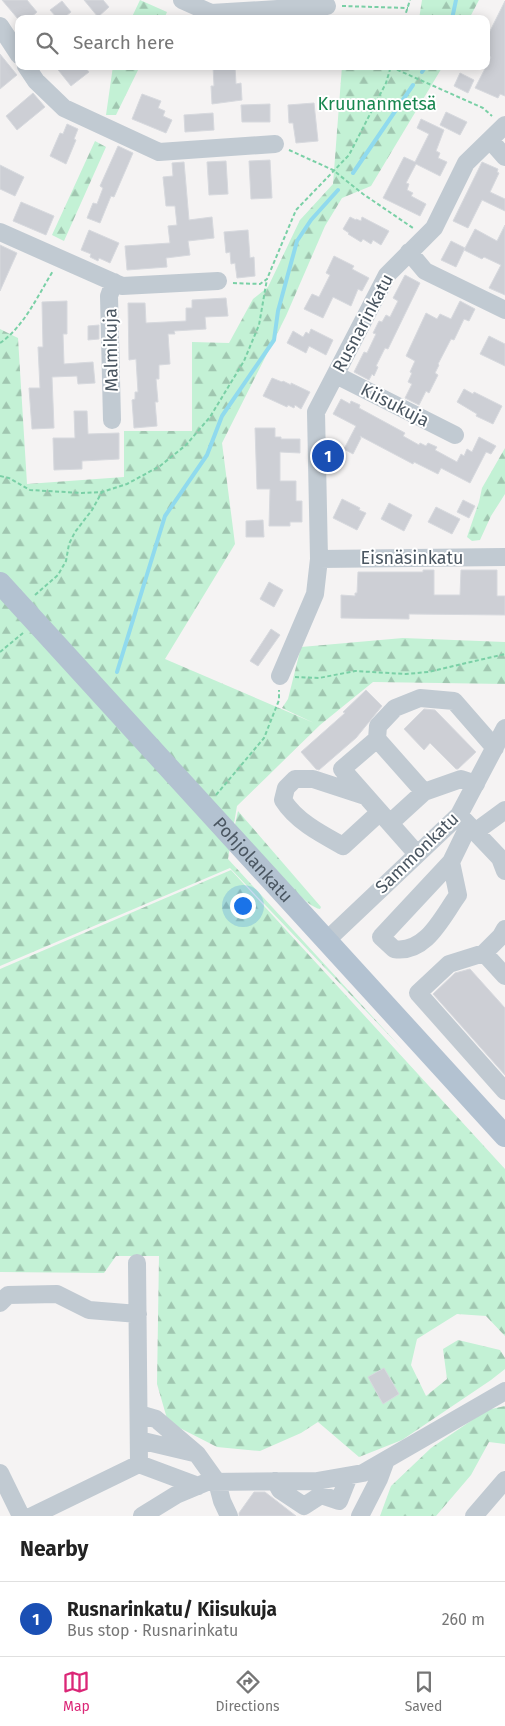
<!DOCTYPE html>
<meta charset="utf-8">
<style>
:root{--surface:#fff;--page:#f2f2f2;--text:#222;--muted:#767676;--line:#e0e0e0;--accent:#db2777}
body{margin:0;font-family:"Fira Sans",sans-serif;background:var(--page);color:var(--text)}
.you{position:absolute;left:242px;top:905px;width:18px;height:18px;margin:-12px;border:4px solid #fff;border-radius:50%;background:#1a73e8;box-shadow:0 0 0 8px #1a73e833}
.badge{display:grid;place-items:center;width:32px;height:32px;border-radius:50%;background:var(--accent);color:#fff;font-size:16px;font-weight:700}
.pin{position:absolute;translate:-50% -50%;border:2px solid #fff;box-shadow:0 1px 5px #0006}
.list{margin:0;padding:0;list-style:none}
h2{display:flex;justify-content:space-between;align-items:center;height:65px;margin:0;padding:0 20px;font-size:21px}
h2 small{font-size:16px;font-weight:400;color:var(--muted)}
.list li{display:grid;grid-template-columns:32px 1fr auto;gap:15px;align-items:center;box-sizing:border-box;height:75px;padding:0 20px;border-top:1px solid var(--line)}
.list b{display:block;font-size:19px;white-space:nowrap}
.list p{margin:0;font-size:16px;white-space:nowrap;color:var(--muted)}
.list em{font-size:16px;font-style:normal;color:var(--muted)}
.icon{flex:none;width:28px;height:28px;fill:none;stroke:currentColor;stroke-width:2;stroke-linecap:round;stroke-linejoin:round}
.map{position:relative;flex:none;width:505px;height:1516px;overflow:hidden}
.search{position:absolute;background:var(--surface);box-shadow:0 2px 12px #0003;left:15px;right:15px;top:15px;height:55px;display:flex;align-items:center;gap:12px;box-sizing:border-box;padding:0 18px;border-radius:10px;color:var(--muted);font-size:19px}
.sheet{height:140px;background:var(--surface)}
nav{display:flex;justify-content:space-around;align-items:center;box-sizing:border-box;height:70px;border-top:1px solid var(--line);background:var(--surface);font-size:14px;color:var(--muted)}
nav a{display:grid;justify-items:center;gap:2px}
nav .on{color:var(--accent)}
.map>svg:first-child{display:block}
.forest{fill:url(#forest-firs)}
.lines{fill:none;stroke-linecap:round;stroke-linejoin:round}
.stream{stroke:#90daee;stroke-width:4}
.building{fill:#cdcfd5;stroke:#d7d9de}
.path{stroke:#7ad0a6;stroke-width:2;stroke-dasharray:4 2.5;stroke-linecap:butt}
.minor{stroke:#c1cad2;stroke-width:18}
.major{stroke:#b3c2d1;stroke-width:22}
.labels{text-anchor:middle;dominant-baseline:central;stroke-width:4;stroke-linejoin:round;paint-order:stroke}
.park-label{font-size:18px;fill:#17864f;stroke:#fff}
.street-label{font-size:18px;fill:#4a5661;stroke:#fff}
</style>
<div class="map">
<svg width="505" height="1516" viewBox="0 0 505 1516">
<defs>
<pattern id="forest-firs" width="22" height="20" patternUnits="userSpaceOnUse" patternTransform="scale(1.25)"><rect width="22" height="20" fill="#c3f1d5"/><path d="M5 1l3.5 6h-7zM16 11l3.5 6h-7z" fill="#a0c6b0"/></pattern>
</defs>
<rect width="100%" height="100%" fill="#f5f3f3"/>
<!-- forest -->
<path class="forest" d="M140,0L167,12L164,19H131Z
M422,0H479L469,19H419Z
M113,66H140L116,115H106Z
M342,66H443L371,186L342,198L325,226L286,316L222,443L235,544L165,659L314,723L282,708L288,699L301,647L403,638L505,642V684L373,682L320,725L237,806L228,859L404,1051L230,868L0,966V329L18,338L27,484L124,477V431H192V342L229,343L253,299L268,287L300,220L333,184Z
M95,141L106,147L64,241L52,235Z
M505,448V494L491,516L480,540L472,541L467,537L479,502L482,488Z
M238,811L321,907L320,909C304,907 249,844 234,829Z
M231,870L505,1169V1336L486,1316L457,1314L417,1339L411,1365L426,1396L447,1379L443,1349L458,1340L500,1350L505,1358V1369L491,1380L402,1440L359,1457L318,1422L301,1433L260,1451L217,1447L168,1422L157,1384L159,1256H116L104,1273L0,1272V969Z
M505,1406V1444L489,1442L471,1475L436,1516H380L391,1486L431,1448L487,1410Z"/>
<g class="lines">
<!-- stream -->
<path class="stream" d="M452,19L456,0
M422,72L426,66
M353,173L413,85
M117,672L165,516L207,455L222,416L274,340L278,311L297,241L311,220L338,190"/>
</g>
<!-- building -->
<path class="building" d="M2,0H27L37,12L29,19H18Z
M84,0H103L109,7L98,17Z
M62,1L71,12L62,19H58L50,10Z
M505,1V96L500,94L498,98L475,88L491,57L486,55V39Z
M0,54L17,75L0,89Z
M55,66H84L89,72L71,86Z
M213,66H235L236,84L241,83L242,100L212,104L211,86H214Z
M460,73L474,80L468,93L454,86Z
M33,93L45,107L17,130L6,116Z
M142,94L161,101L158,108L165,111L163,116L172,120L166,133L132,119Z
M314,103L318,141L296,143L293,123H289L288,105Z
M270,104V122H242L241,105Z
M446,112L467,122L460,135L440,125Z
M213,113L214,130L185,132L184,115Z
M421,119L444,130L436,151L440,153L438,158L447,162L440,176L416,164L406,183L409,184L407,190L413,193L411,196L426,204L420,216L383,198L404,157L415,162L429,134L417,128Z
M67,124L78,129L74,139L76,140L66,164L50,156L60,133L63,134Z
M118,146L133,153L114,197L111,196L100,223L87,218L93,203L97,204L103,188L100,186Z
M270,160L272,198L251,199L249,161Z
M226,161L228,194L209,195L207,162Z
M184,162L189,220L212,217L214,238L188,241L190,255L166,258L167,267L127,270L125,246L170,243L168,226L177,225L175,206H166L163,177L173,176L172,163Z
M482,162L498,169L497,172L499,173L490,192L505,199V211L482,200L468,228L453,221Z
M0,165L24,177L15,196L0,189Z
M21,202L54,216L46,235L13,221Z
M350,217L356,220V219L361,221L362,217L389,231L381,245L373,240L371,244L363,239L361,242L348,234L349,233L343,229Z
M505,225V295L489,288L501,265L484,257L482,259L464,250L475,229L497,241Z
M89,230L119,243L110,263L99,258L98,261L90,257L91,254L81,250Z
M248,230L250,258L254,257L255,276L237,278L235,263L231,264L230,252L226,253L224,232Z
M451,241L465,248L456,267L441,260Z
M0,245L17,253L0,291Z
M334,256L354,266L352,269L369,278L362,291L358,289L351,306L333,297L323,318L304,309L312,294L319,297L330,275L326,273Z
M405,275L420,283L388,349L385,348L376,366L378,367L374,376L372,374L369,380L354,372L364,352L367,353L376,334L373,333L379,321L382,322L386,315L390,317L398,301L393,298Z
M226,298L228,316L205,317L206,329L174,331L175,334H168L170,364L159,365V379H156L158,402H155L157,426L134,428L132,400L135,399V392H138L136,359L129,360L128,303H145L146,323L186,321V308H192V300Z
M67,301V334H63L64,364L93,362L95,383L78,384L77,376L52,377L54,428L32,429L29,388H40L38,347H43L42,302Z
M460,301L475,309L469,321L464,319L454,340L451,339L438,364L439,365L435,373L438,375L429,393L426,391L419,405L405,398L412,384L408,382L412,373L410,372L415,361L406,356L426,313L437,319L440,314L451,319Z
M99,325V339L88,340V326Z
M311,329L333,340L326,355L309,346L306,353L287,343L293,331L303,337L306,332L309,334Z
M489,336L505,344V366L480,354Z
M272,378L282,382L283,381L291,385V383L310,392L301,409L295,405L294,408L288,405L287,407L263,396Z
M464,389L473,394L474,392L502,406L493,424L476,416L477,414L457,402Z
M341,399L350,404L351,401L360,405L359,408L405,433L403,436L419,445L420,443L426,446L428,443L437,447L435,450L457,462L461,454L464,456L467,449L472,452L479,437L496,446L491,454L486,452L470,483L441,468L438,474L414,462L413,464L360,436L361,438L353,454L344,449L356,426L333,414Z
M74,411H87L88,434L119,433V459L82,461V469L54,470L53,438H75Z
M255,428H275V437H281V439H300V453L280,452V481H296V501H302V522H290V526H269L270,489H257Z
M342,499L360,508L359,510L366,513L357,530L333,518Z
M463,500L475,506L469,518L457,512Z
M389,503L412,515L404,531L381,519Z
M436,507L460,519L452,534L428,522Z
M263,520L264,537H246V521Z
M423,570H434V595H460L461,570H497V596H505V615L409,614V619L341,618V595L355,596V593H357L358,572H423Z
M269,582L283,590L274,607L260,599Z
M271,629L280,635L258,666L250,661Z
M366,690L382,706L356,738L319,770L316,769L301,752L345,713L343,712Z
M424,709L435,710L476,752L458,769H456L430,743L424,750L404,729Z
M470,969L505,1008V1075L433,994L455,973Z
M384,1368L399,1394L383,1404L368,1377Z
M254,1492H265L296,1516H239V1513Z"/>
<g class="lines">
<!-- path -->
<path class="path" d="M342,6L408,8
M404,19L410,0
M391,67L483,108L492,116
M289,150L333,170L363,194L413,228
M233,283L260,284L267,279L296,210L349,155L386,83L391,66
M0,343C24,327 38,295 53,271
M0,476L9,478L30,490L82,493L102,492L127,484L160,466L186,445L210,417L244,361L259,325L267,279
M35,595L58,575L66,561L69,544L75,532L92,510L102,492
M0,652L23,633
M295,677L319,678L355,671L406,674L428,672L505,654
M216,795L264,738L279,700V690"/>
<!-- minor -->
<path class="minor" d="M182,0L211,13L327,6
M0,26L19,55
M26,66L36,81L64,108L159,152L275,144
M490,140L505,157
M0,232L122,286L218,281
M409,252L425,271L505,310
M336,375L455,435
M112,420L109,296L114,282
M319,559L505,557
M280,676L315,594L319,559L316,412L387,275L434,228L466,163L505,125
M377,739L378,726L395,708L420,698L454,701L495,748
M424,792L461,779L476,784
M365,796L313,779H295L286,788L283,800C296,821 321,834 343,846L380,812
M462,818L500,858L505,871
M390,823L424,792L377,739L342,769L417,854
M475,832L505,810
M451,862L458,895C442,917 426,954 394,949L381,937L451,862L469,825
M505,929L501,936L484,953L449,964L418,993L505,1091
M327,940L459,815L505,728
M484,953L505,976
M137,1263L139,1464L198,1486
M0,1303L8,1295L57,1294L89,1310L138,1314
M139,1414L156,1419L197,1454L217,1482L222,1501L229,1516
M139,1440L194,1453
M0,1473L21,1516
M275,1481L280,1490L304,1506L321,1495L339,1501L349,1476
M32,1516L139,1464
M142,1516L176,1495L207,1482L317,1481L363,1473L505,1391
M360,1516L379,1479L386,1460
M474,1516L505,1480"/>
<!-- major -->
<path class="major" id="s1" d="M0,583L505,1136"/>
</g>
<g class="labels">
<!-- park labels -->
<g class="park-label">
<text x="377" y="104">Kruunanmetsä</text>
</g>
<!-- street labels -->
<g class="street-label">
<text transform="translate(363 323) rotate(-62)">Rusnarinkatu</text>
<text transform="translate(111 350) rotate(-91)">Malmikuja</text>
<text transform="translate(395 405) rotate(27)">Kiisukuja</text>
<text x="412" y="558">Eisnäsinkatu</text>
<text transform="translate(417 853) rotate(-44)">Sammonkatu</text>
<text stroke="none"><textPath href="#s1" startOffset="375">Pohjolankatu</textPath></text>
</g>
</g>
</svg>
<div class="you"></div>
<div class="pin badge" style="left:328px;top:456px;background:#1a4fb4">1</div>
<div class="search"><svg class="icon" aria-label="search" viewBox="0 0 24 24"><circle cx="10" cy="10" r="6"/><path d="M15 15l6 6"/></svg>Search here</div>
</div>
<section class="sheet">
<h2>Nearby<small></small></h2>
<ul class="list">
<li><span class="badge" style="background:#1a4fb4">1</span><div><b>Rusnarinkatu/ Kiisukuja</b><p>Bus stop · Rusnarinkatu</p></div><em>260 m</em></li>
</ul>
</section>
<nav>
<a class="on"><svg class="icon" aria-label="map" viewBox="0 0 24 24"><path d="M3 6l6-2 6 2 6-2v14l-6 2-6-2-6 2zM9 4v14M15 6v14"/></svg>Map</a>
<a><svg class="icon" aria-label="directions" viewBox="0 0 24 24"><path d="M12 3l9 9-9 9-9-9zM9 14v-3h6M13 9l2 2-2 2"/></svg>Directions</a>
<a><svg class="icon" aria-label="saved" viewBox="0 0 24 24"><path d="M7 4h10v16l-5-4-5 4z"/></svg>Saved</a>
</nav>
